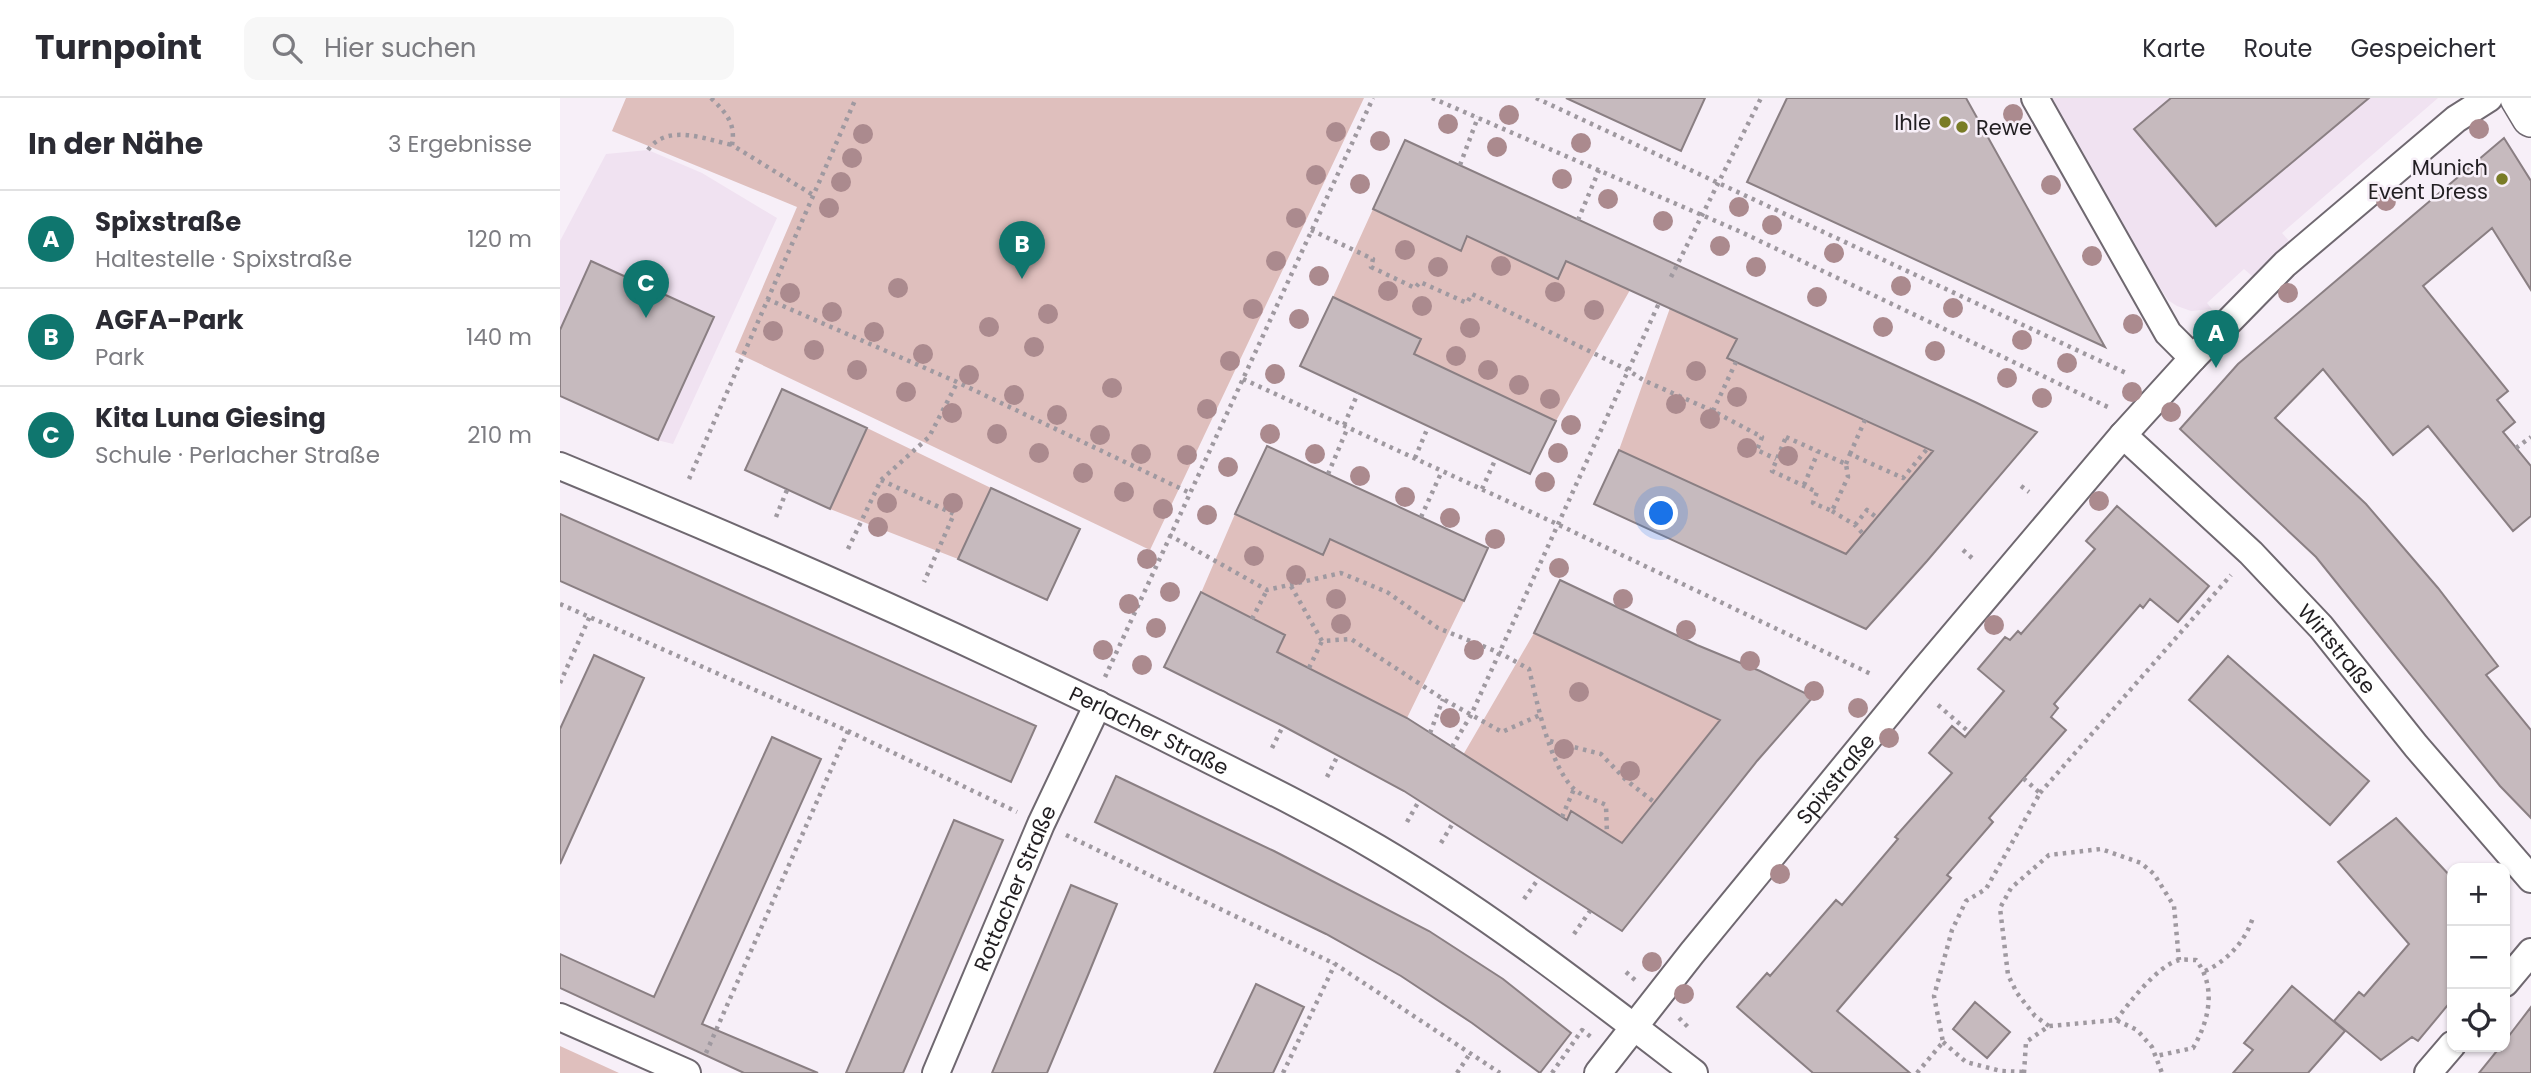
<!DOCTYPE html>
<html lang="de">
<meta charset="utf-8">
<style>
:root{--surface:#fff;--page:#f7f7f7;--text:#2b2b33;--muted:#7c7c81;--line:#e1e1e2;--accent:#0f766e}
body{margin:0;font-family:Poppins,sans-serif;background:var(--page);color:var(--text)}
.controls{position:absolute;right:21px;bottom:21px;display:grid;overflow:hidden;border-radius:14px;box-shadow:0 2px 5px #0004}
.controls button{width:63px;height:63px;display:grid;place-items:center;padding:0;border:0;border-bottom:2px solid var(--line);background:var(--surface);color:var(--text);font:35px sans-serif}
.you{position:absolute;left:1102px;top:416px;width:24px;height:24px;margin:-18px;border:5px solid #fff;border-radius:50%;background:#1a73e8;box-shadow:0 0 0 10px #1a73e833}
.badge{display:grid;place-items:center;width:46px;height:46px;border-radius:50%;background:var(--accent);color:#fff;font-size:23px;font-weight:700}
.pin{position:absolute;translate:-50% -58px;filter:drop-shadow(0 2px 4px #0008)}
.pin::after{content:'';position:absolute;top:37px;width:24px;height:21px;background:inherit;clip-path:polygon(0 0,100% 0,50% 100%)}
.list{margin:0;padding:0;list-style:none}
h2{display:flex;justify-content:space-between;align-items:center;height:91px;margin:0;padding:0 28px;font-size:30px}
h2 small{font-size:23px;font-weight:400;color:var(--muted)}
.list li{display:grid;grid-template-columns:46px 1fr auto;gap:21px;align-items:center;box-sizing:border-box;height:98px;padding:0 28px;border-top:2px solid var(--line)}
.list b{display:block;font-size:26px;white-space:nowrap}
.list p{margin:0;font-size:23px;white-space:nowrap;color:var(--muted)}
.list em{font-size:23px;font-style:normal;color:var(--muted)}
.icon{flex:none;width:38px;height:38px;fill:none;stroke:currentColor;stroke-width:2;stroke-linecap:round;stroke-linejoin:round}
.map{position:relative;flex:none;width:1971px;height:975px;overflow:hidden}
header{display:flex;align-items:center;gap:42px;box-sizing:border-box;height:98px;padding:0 35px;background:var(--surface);border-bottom:2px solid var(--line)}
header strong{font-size:33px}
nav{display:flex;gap:38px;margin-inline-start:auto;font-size:24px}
.search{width:490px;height:63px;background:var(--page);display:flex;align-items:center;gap:18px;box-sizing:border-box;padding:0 24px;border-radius:14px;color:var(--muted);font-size:26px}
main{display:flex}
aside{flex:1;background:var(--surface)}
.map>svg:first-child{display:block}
.built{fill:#f0e2f1}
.green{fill:#dfbfbd}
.building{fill:#c6babe;stroke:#8a7f83;stroke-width:2}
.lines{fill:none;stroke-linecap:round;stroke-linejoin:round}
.street-casing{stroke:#6f6870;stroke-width:30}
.secondary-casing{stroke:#6f6870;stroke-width:40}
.path{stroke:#9f99a0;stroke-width:4.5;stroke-dasharray:3.5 5;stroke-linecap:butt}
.street{stroke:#fff;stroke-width:26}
.secondary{stroke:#fff;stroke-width:37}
.tree{fill:#ab8a8e}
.poi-dot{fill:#797c26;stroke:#f7eff8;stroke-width:2.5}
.labels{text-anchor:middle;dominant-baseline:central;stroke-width:5;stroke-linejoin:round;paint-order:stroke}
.poi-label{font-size:21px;fill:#221f22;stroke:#f7eff8;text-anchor:end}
.street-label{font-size:21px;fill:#221f22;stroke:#f7eff8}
</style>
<header>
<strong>Turnpoint</strong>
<div class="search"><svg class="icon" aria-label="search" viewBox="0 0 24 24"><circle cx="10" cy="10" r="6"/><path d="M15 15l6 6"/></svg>Hier suchen</div>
<nav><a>Karte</a><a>Route</a><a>Gespeichert</a></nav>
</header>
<main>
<aside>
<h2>In der Nähe<small>3 Ergebnisse</small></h2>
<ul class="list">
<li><span class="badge">A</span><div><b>Spixstraße</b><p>Haltestelle · Spixstraße</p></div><em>120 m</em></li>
<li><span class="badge">B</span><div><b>AGFA-Park</b><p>Park</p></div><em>140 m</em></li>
<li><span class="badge">C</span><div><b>Kita Luna Giesing</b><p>Schule · Perlacher Straße</p></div><em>210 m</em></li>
</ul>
</aside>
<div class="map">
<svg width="1971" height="975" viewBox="0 0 1971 975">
<rect width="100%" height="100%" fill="#f7eff8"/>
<!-- built -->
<path class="built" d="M1491,0H1878L1722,135L1730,144L1692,178L1684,171L1647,205L1652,211L1631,213L1617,208L1608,202L1588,171Z
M88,52L142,75L217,120L113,346L97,342L0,298V143L46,56Z"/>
<!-- green -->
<path class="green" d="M66,0H804L590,452L175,254L237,109L52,33Z
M813,111L900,152L907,138L997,180L1006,163L1070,192L996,323L876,266L852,260L861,241L773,199Z
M1110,210L1177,241L1168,260L1378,356L1367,360L1305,433L1289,458L1059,352Z
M307,330L431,390L398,461L270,411Z
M675,416L763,457L770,441L904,503L847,620L717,554L725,537L641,495Z
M974,535L1160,622L1061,746L1011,713L1007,721L1002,719L903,657Z
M0,948L59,975H0Z"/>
<!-- building -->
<path class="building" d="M1006,0H1145L1121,53Z
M1227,0H1406L1545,249L1187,84Z
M1611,0H1809L1656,128L1574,31Z
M1944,40L1971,83V192L1932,130L1863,188L1948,293L1937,302L1955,324L1943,334L1971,368V418L1953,433L1868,328L1833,357L1763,271L1715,320L1806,406L1878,490L1938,568L1926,577L1971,632V720L1940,688L1756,459L1620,331L1678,266Z
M845,42L1415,304L1477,334L1367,463L1306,531L1034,406L1059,352L1286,456L1373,353L1167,260L1177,241L1006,163L998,181L907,138L901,153L813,111Z
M31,163L154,219L98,342L0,298V232Z
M773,199L861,241L854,256L996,323L970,376L740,268Z
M222,291L307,330L270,411L185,372Z
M707,348L928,450L904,503L770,441L763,457L675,416Z
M431,390L520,431L487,502L398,461Z
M1557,408L1649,488L1618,524L1590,501L1583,510L1580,507L1494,606L1498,610L1491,619L1506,632L1429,720L1433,724L1387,777L1391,780L1277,913L1350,975H1253L1177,909L1207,875L1210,878L1276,802L1282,807L1338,741L1335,739L1392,675L1369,655L1392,628L1405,639L1444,593L1418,571L1445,539L1450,542L1458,533L1461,536L1535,451L1526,443Z
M0,416L476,628L451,684L0,483Z
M1000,482L1137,547L1200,573L1253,599L1197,663L1062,833L844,693L723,628L604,569L641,494L725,537L717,554L847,620L1007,722L1011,713L1062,745L1160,622L974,535Z
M34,557L84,580L0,766V631Z
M1668,558L1809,683L1770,727L1629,602Z
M212,639L261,661L142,926L258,975H184L0,890V856L94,899Z
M556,678L714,753L869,833L943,881L1011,935L980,975L912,925L841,878L766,836L535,724Z
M1836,720L1892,780V902L1858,943L1852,939L1821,962L1774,923L1799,894L1804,898L1849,846L1778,764Z
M394,722L443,742L343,975H286Z
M511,787L557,806L528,877L487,975H432Z
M696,886L744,909L713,975H654Z
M1732,888L1785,933L1748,975H1673L1693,952L1684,945Z
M1415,904L1450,934L1427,960L1393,931Z
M1971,909V975H1919L1940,949H1945V943Z"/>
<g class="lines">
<!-- street casing -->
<g class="street-casing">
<g id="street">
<path d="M1475,0L1608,235L1633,260"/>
<path id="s1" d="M1563,337L1691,455L1761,529L1856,648L1971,781"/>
<path id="s2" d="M0,368C202,451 402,539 598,636C671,673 746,708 817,750C929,816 1031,896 1134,975"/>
<path d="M1945,885L1971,854"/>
<path d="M0,919L127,975"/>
<path id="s3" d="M376,975L481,726L538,606"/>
<path id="s4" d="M1038,975L1132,855L1360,577L1563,337L1633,260L1725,166L1896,21L1929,0"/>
<path d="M1868,975L1892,947"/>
</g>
</g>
<!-- secondary casing -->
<g class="secondary-casing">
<path id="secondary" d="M1959,0L1971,20"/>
</g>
<!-- path -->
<path class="path" d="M151,0C166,15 176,25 172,47L253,97
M872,0L1181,134L1550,310
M976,0L1566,275
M88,52C107,25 145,41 172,47
M900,67L918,19
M1018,122L1039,72
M751,132L813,161L811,169L855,190L860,184L907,205L912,196L1068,272L1083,282L1153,313L1202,339L1197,352L1216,361
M1111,179L1201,0
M207,201L397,284L630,395
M683,281L997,426L1311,576
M1153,313L1176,264
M784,327L798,295
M1226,339L1286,366L1288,379L1272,413L1253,405L1257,394L1212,373Z
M1956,350L1971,339
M1290,356L1305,322
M855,360L868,329
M1286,366L1290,356L1343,380L1367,351
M768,376L788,329
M129,381L296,0
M321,382L394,416L364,484
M1244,387L1258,354
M1461,388L1469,394
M922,391L936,360
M1272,413L1295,427L1305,438
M216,419L227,392
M861,419L882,373
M1295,427L1307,412L1316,419
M609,437L707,492L781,475L827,494L878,530L940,555L969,571C977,604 989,664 1012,689C1020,698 1036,702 1046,707L1047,736
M288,451L321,382L369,339L397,285
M1403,452L1412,460
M731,488L762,543L791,541L883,601L942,634L980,617
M0,506L288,633L457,714
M692,521L707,492
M749,570L762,543
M545,579L813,0
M0,585L30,518
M1378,607L1409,634
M870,635L883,601
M990,643L1041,656L1066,682L1094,704
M892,649L911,617L1099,205
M712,650L723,628
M767,679L778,657
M1480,695L1671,477
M1002,719L1014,691
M847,724L859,703
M506,737L775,866L940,975
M881,745L893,725
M964,801L979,780
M1014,836L1030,813
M1645,873C1667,863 1686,843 1693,819
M1066,874L1075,882
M1119,920L1128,929
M1556,922C1570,904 1597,868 1619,862C1624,861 1631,862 1636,862C1657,889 1649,923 1633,950L1596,958
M1489,928L1475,918L1457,895L1448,877L1440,810L1451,790L1489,757L1541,751L1581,765L1594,776L1614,808L1619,862
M1383,944L1406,964L1441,973L1464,974
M146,955L288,633
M723,975L775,866
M897,975L911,954
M992,975L1022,932L1031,939
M1357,975L1383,944L1374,898L1392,832L1406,803L1426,791L1480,695L1463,680
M1464,975L1466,944L1489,928L1556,922L1577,932L1592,949L1602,975"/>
<!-- street -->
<use href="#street" class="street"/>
<!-- secondary -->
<use href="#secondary" class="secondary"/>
</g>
<!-- trees -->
<g class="tree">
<circle cx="1453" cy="16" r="10"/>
<circle cx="949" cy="17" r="10"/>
<circle cx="888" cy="26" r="10"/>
<circle cx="1919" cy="31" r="10"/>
<circle cx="776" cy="34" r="10"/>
<circle cx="303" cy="36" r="10"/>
<circle cx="820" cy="43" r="10"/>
<circle cx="1021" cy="45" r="10"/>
<circle cx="937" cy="49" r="10"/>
<circle cx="292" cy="60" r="10"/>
<circle cx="756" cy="77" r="10"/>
<circle cx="1002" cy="81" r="10"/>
<circle cx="281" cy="84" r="10"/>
<circle cx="800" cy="86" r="10"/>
<circle cx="1491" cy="87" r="10"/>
<circle cx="1048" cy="101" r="10"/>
<circle cx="1826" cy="103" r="10"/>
<circle cx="1179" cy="109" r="10"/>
<circle cx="269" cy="110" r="10"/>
<circle cx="736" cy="120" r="10"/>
<circle cx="1103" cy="123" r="10"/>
<circle cx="1212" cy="127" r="10"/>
<circle cx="1160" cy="148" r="10"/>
<circle cx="845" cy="152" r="10"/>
<circle cx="1274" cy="155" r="10"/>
<circle cx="1532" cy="158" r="10"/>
<circle cx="716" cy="163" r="10"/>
<circle cx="941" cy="168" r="10"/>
<circle cx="878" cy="169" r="10"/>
<circle cx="1196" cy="169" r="10"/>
<circle cx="759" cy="178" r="10"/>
<circle cx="1341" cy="188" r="10"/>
<circle cx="338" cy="190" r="10"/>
<circle cx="828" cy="193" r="10"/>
<circle cx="995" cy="194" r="10"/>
<circle cx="230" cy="195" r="10"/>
<circle cx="1728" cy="195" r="10"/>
<circle cx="1257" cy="199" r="10"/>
<circle cx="862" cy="208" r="10"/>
<circle cx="1393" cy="210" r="10"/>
<circle cx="693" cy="211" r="10"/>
<circle cx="1034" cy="212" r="10"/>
<circle cx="272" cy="214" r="10"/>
<circle cx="488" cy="216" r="10"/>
<circle cx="739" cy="221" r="10"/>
<circle cx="1573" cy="226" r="10"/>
<circle cx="429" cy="229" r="10"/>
<circle cx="1323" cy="229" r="10"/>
<circle cx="910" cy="230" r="10"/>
<circle cx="213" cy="233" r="10"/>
<circle cx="314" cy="234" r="10"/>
<circle cx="1462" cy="242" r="10"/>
<circle cx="474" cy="249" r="10"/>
<circle cx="254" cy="252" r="10"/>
<circle cx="1375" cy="253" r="10"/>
<circle cx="363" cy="256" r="10"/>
<circle cx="896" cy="258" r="10"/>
<circle cx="670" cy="263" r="10"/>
<circle cx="1507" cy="265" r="10"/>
<circle cx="297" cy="272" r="10"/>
<circle cx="928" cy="272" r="10"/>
<circle cx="1136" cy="273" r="10"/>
<circle cx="715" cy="276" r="10"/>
<circle cx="409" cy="277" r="10"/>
<circle cx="1447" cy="280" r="10"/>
<circle cx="959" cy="287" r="10"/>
<circle cx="552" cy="290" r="10"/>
<circle cx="346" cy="294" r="10"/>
<circle cx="1572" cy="294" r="10"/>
<circle cx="454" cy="297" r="10"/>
<circle cx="1177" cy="299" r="10"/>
<circle cx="1482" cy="300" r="10"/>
<circle cx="990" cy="301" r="10"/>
<circle cx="1116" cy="306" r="10"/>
<circle cx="647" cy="311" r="10"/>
<circle cx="1611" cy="314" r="10"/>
<circle cx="392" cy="315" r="10"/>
<circle cx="497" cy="317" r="10"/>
<circle cx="1150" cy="321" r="10"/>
<circle cx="1011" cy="327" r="10"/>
<circle cx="437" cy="336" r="10"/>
<circle cx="710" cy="336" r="10"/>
<circle cx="540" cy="337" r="10"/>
<circle cx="1187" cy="350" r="10"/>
<circle cx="479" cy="355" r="10"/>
<circle cx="998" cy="355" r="10"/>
<circle cx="581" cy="356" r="10"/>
<circle cx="755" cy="356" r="10"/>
<circle cx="627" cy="357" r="10"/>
<circle cx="1228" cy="358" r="10"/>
<circle cx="668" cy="369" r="10"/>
<circle cx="523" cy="375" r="10"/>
<circle cx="800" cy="378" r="10"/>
<circle cx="985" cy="384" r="10"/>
<circle cx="564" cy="394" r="10"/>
<circle cx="845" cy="399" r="10"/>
<circle cx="1539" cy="403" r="10"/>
<circle cx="327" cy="405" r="10"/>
<circle cx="393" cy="405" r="10"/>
<circle cx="603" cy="411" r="10"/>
<circle cx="647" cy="417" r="10"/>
<circle cx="890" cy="420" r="10"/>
<circle cx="318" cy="429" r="10"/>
<circle cx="935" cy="441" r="10"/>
<circle cx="694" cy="458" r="10"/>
<circle cx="587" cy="461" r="10"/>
<circle cx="999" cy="470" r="10"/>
<circle cx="736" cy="477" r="10"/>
<circle cx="610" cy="494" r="10"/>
<circle cx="776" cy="501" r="10"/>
<circle cx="1063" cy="501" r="10"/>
<circle cx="569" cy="506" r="10"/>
<circle cx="781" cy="526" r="10"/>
<circle cx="1434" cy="527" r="10"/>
<circle cx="596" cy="530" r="10"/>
<circle cx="1126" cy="532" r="10"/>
<circle cx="543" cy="552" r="10"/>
<circle cx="914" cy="552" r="10"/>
<circle cx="1190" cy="563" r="10"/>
<circle cx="582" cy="567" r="10"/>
<circle cx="1254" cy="593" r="10"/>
<circle cx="1019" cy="594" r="10"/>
<circle cx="1298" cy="610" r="10"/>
<circle cx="890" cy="620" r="10"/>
<circle cx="1329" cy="640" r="10"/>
<circle cx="1004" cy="651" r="10"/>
<circle cx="1070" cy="673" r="10"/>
<circle cx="1220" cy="776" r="10"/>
<circle cx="1092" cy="864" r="10"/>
<circle cx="1124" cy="896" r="10"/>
</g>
<!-- markers -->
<g class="poi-dot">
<circle cx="1385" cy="24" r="7"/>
<circle cx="1402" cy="29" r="7"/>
<circle cx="1942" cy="81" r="7"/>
</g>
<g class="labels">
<!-- poi labels -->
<g class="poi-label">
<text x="1371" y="24">Ihle</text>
<text x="1416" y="29" text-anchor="start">Rewe</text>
<text x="1928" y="69">Munich<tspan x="1928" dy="24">Event Dress</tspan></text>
</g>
<!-- street labels -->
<g class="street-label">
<text stroke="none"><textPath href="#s1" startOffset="303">Wirtstraße</textPath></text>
<text stroke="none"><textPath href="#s2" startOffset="646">Perlacher Straße</textPath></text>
<text stroke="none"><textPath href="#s4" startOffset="378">Spixstraße</textPath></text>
<text stroke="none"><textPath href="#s3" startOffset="201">Rottacher Straße</textPath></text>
</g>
</g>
</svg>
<div class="controls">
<button>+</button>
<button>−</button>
<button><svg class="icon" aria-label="locate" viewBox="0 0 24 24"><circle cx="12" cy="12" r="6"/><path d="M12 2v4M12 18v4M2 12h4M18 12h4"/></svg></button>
</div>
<div class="you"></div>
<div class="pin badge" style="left:1656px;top:270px">A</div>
<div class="pin badge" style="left:462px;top:181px">B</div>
<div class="pin badge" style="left:86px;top:220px">C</div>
</div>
</main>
